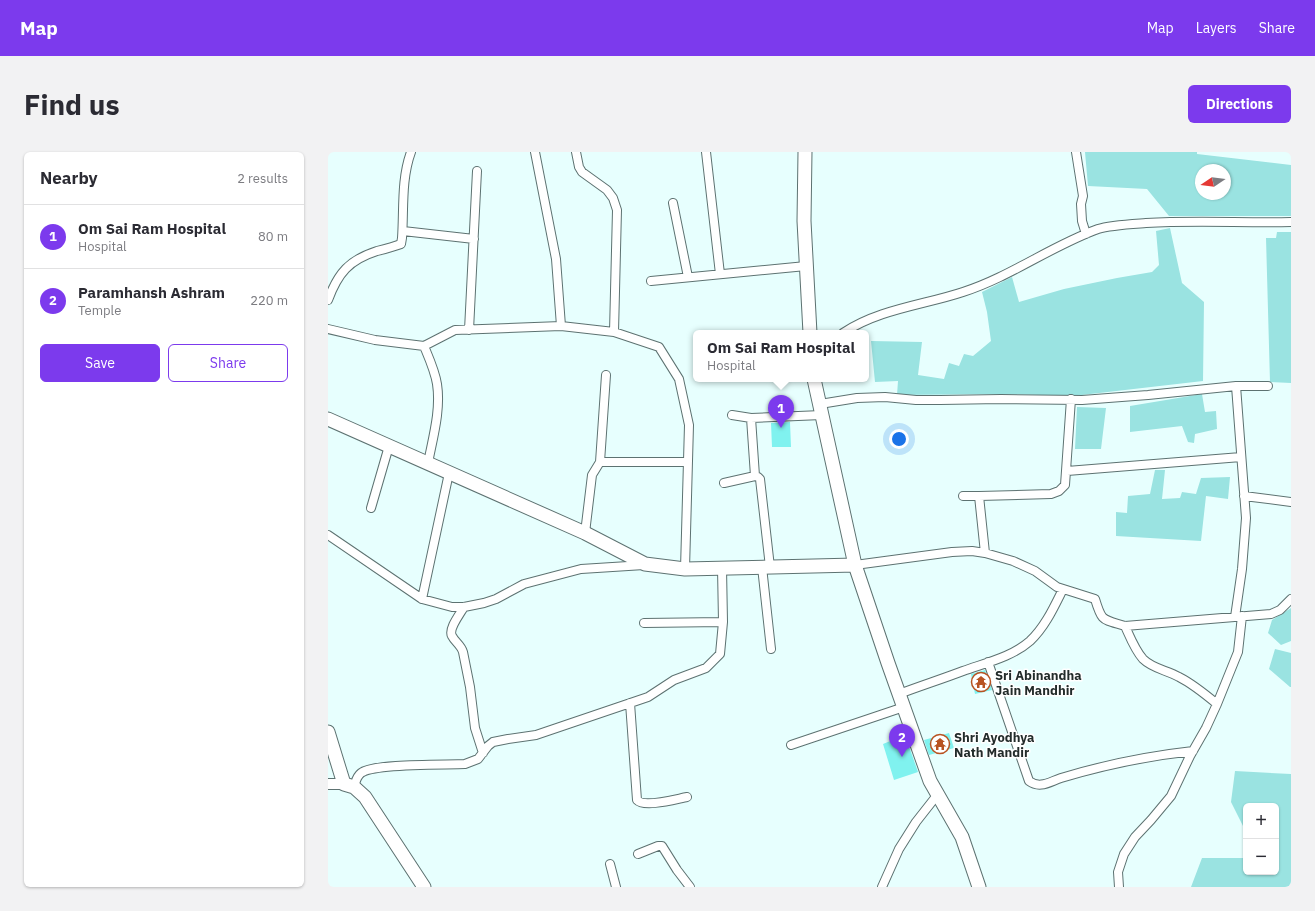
<!DOCTYPE html>
<meta charset="utf-8">
<style>
:root{--surface:#fff;--page:#f2f2f3;--text:#2b2b33;--muted:#7c7c81;--line:#e1e1e2;--accent:#7c3aed}
body{margin:0;font-family:"IBM Plex Sans",sans-serif;background:var(--page);color:var(--text)}
.controls{position:absolute;right:12px;bottom:12px;display:grid;overflow:hidden;border-radius:6px;box-shadow:0 1px 3px #0004}
.controls button{width:36px;height:36px;display:grid;place-items:center;padding:0;border:0;border-bottom:1px solid var(--line);background:var(--surface);color:var(--text);font:20px sans-serif}
.compass{position:absolute;left:867px;top:12px;width:36px;height:36px;border-radius:50%;background:var(--surface);box-shadow:0 1px 3px #0004;rotate:257deg}
.you{position:absolute;left:571px;top:287px;width:14px;height:14px;margin:-10px;border:3px solid #fff;border-radius:50%;background:#1a73e8;box-shadow:0 0 0 6px #1a73e833}
.badge{display:grid;place-items:center;width:26px;height:26px;border-radius:50%;background:var(--accent);color:#fff;font-size:13px;font-weight:700}
.pin{position:absolute;translate:-50% -33px;filter:drop-shadow(0 1px 2px #0008)}
.pin::after{content:'';position:absolute;top:21px;width:14px;height:12px;background:inherit;clip-path:polygon(0 0,100% 0,50% 100%)}
.popup{position:absolute;left:365px;top:178px;width:176px;height:52px;box-sizing:border-box;display:grid;place-content:center;border-radius:6px;background:var(--surface);filter:drop-shadow(0 1px 3px #0005);font-size:13px;white-space:nowrap;color:var(--muted)}
.popup b{font-size:15px;color:var(--text)}
.popup::after{content:'';position:absolute;left:50%;top:100%;margin-left:-8px;border:8px solid transparent;border-top-color:var(--surface)}
.list{margin:0;padding:0;list-style:none}
h2{display:flex;justify-content:space-between;align-items:center;height:52px;margin:0;padding:0 16px;font-size:17px}
h2 small{font-size:13px;font-weight:400;color:var(--muted)}
.list li{display:grid;grid-template-columns:26px 1fr auto;gap:12px;align-items:center;box-sizing:border-box;height:64px;padding:0 16px;border-top:1px solid var(--line)}
.list b{display:block;font-size:15px;white-space:nowrap}
.list p{margin:0;font-size:13px;white-space:nowrap;color:var(--muted)}
.list em{font-size:13px;font-style:normal;color:var(--muted)}
.actions{display:flex;gap:8px;padding:12px 16px}
.actions a{flex:1;padding:9px 0;border:1px solid var(--accent);border-radius:6px;text-align:center;font-size:14px;color:var(--accent)}
.actions .main{background:var(--accent);color:#fff}
.map{position:relative;flex:none;width:963px;height:735px;overflow:hidden;border-radius:6px}
header{display:flex;align-items:center;gap:24px;box-sizing:border-box;height:56px;padding:0 20px;background:var(--accent);color:#fff}
header strong{font-size:19px}
nav{display:flex;gap:22px;margin-inline-start:auto;font-size:14px}
.intro{display:flex;align-items:center;justify-content:space-between;box-sizing:border-box;height:96px;padding:0 24px}
h1{margin:0;font-size:28px}
.button{padding:10px 18px;border-radius:6px;background:var(--accent);color:#fff;font-size:14px;font-weight:700}
main{display:flex;gap:24px;padding:0 24px}
aside{flex:1;background:var(--surface);border-radius:6px;box-shadow:0 1px 3px #0004}
.map>svg:first-child{display:block}
.green{fill:#9ae3e1;fill-rule:evenodd}
.building{fill:#80f2ef}
.lines{fill:none;stroke-linecap:round;stroke-linejoin:round}
.minor-casing{stroke:#5d7271;stroke-width:10}
.tertiary-casing{stroke:#5d7271;stroke-width:12}
.primary-casing{stroke:#5d7271;stroke-width:15}
.minor{stroke:#fff;stroke-width:8}
.tertiary{stroke:#fff;stroke-width:10}
.primary{stroke:#fff;stroke-width:13}
.labels{text-anchor:middle;dominant-baseline:central;stroke-width:3;stroke-linejoin:round;paint-order:stroke}
.poi-label{font-size:13px;font-weight:bold;fill:#232c2b;stroke:#fff;text-anchor:start}
</style>
<header>
<strong>Map</strong>
<nav><a>Map</a><a>Layers</a><a>Share</a></nav>
</header>
<div class="intro"><h1>Find us</h1><a class="button">Directions</a></div>
<main>
<aside>
<h2>Nearby<small>2 results</small></h2>
<ul class="list">
<li><span class="badge">1</span><div><b>Om Sai Ram Hospital</b><p>Hospital</p></div><em>80 m</em></li>
<li><span class="badge">2</span><div><b>Paramhansh Ashram</b><p>Temple</p></div><em>220 m</em></li>
</ul>
<div class="actions"><a class="main">Save</a><a>Share</a></div>
</aside>
<div class="map">
<svg width="963" height="735" viewBox="0 0 963 735">
<rect width="100%" height="100%" fill="#e7fffe"/>
<!-- green -->
<path class="green" d="M757,0H869V2L963,13V64H841L819,37L760,34ZM873,18H897V42H873Z
M842,76L854,131L876,150L875,229L745,244L675,242L569,243L570,229L547,230L543,189L594,190L590,223L616,227L621,211L631,214L636,202L645,204L663,189L659,160L654,140L684,125L691,150L736,137L789,126L824,120L831,113L828,79Z
M949,80H963V231L942,230L938,86H948Z
M874,242L877,260L888,259L889,277L867,282L866,291L860,290L854,274L802,280V254Z
M749,255L778,256L773,297H747Z
M827,318H837L834,347L852,346L854,340L868,342L873,326L902,325L900,347L878,344L873,389L788,384V360L799,361L800,344L822,342Z
M963,456V489L953,493L940,481L944,468Z
M947,497L963,501V535H962L941,517Z
M907,619L963,622V735H863L874,706H918V720H948V654H918V680L903,650Z"/>
<!-- building -->
<path class="building" d="M462,270L463,295H444L443,271Z
M657,518L664,538L647,542L643,522Z
M621,581L626,596L601,603L596,588Z
M577,583L590,620L566,628L555,592Z"/>
<g class="lines">
<!-- minor casing -->
<g class="minor-casing">
<path id="minor" d="M207,0L228,107L233,174L286,180L331,195L351,227L361,273L357,417
M248,0L251,15L254,20L279,38L285,46L289,58L286,180
M378,0L392,122
M748,0L755,44L753,52L754,69L758,82
M345,51L360,125
M75,79L146,87
M323,129L478,114
M0,148C10,121 21,108 49,99C57,97 65,95 73,92L74,86C76,58 73,27 83,0
M0,177L47,188L96,194L127,178L233,174
M141,178L149,19
M515,181C551,157 596,153 635,140C682,125 723,94 770,77C782,73 804,72 818,71C866,68 915,71 963,70
M96,194C101,206 107,219 109,232C113,258 105,285 100,311
M492,252L529,246L557,245L588,248H612L673,247L754,248L820,243L908,234H940
M404,263L423,266L494,263
M423,266L427,324
M272,310L278,223
M739,319L913,305
M396,331L427,324L430,325L432,327L442,415
M635,344H651L723,342L731,339L737,333L743,247
M651,344L657,401
M916,344L963,350
M43,356L61,294
M257,381L264,323L272,310H359
M0,383L94,447L124,455H136L156,451L168,447L196,432L253,417L316,413
M527,413L624,400L644,399L657,401L685,409L707,419L729,435L767,447C774,470 774,467 797,474L943,462L952,458L963,447
M434,415L443,497
M94,447L121,321
M136,455C132,462 120,477 124,484C127,490 133,493 135,500L142,535L147,576L155,601
M907,465L914,417L918,366L908,234
M316,471L395,470
M797,474C802,485 807,498 815,507C825,517 839,518 851,525C865,532 877,542 889,552
M660,510L701,629C712,637 721,630 733,626C776,613 820,604 865,599
M571,542C592,534 614,527 635,519C657,511 684,505 702,489C717,475 726,455 735,437
M302,551L309,648C316,656 348,647 359,645
M463,593L576,555
M26,635C28,629 28,625 33,621C45,611 117,613 137,612L150,607L160,594L165,590L180,587L208,583L320,545L346,528L378,516L392,502L395,470L394,416
M310,702L330,694H334L349,718L362,735
M282,712L288,735
M554,735L571,697L588,670L610,642
M791,735L790,720L796,702L807,685L823,668L843,644L862,604L878,576L889,552L910,500L914,464"/>
</g>
<!-- tertiary casing -->
<g class="tertiary-casing">
<path id="tertiary" d="M0,632H16"/>
</g>
<!-- primary casing -->
<g class="primary-casing">
<path id="primary" d="M477,0L476,69L482,181
M486,227L527,413L560,511L602,629L634,685L651,735
M0,267L257,381L317,412L357,417L527,413
M0,580L16,632L26,635L37,645L96,735"/>
</g>
<!-- minor -->
<use href="#minor" class="minor"/>
<!-- tertiary -->
<use href="#tertiary" class="tertiary"/>
<!-- primary -->
<use href="#primary" class="primary"/>
</g>
<!-- icons -->
<defs>
<g id="temple-ring" transform="scale(1)"><circle r="9.5" fill="#fff" stroke="#b85322" stroke-width="1.5"/><path d="M0-6L5-2H3V0L6.5 2.5H4V6H1.5V3h-3V6H-4V2.5H-6.5L-3 0V-2H-5Z" fill="#b85322"/></g>
</defs>
<g fill-rule="evenodd">
<use href="#temple-ring" x="653" y="530"/>
<use href="#temple-ring" x="612" y="592"/>
</g>
<g class="labels">
<!-- poi labels -->
<g class="poi-label">
<text x="667" y="523">Sri Abinandha<tspan x="667" dy="15">Jain Mandhir</tspan></text>
<text x="626" y="585">Shri Ayodhya<tspan x="626" dy="15">Nath Mandir</tspan></text>
</g>
</g>
</svg>
<div class="controls">
<button>+</button>
<button>−</button>
</div>
<svg class="compass" viewBox="-18 -18 36 36"><path d="M0-13l5 13h-10z" fill="#e53935"/><path d="M0 13l5-13h-10z" fill="#7c7c81"/></svg>
<div class="you"></div>
<div class="pin badge" style="left:453px;top:276px">1</div>
<div class="popup"><b>Om Sai Ram Hospital</b>Hospital</div>
<div class="pin badge" style="left:574px;top:605px">2</div>
</div>
</main>
